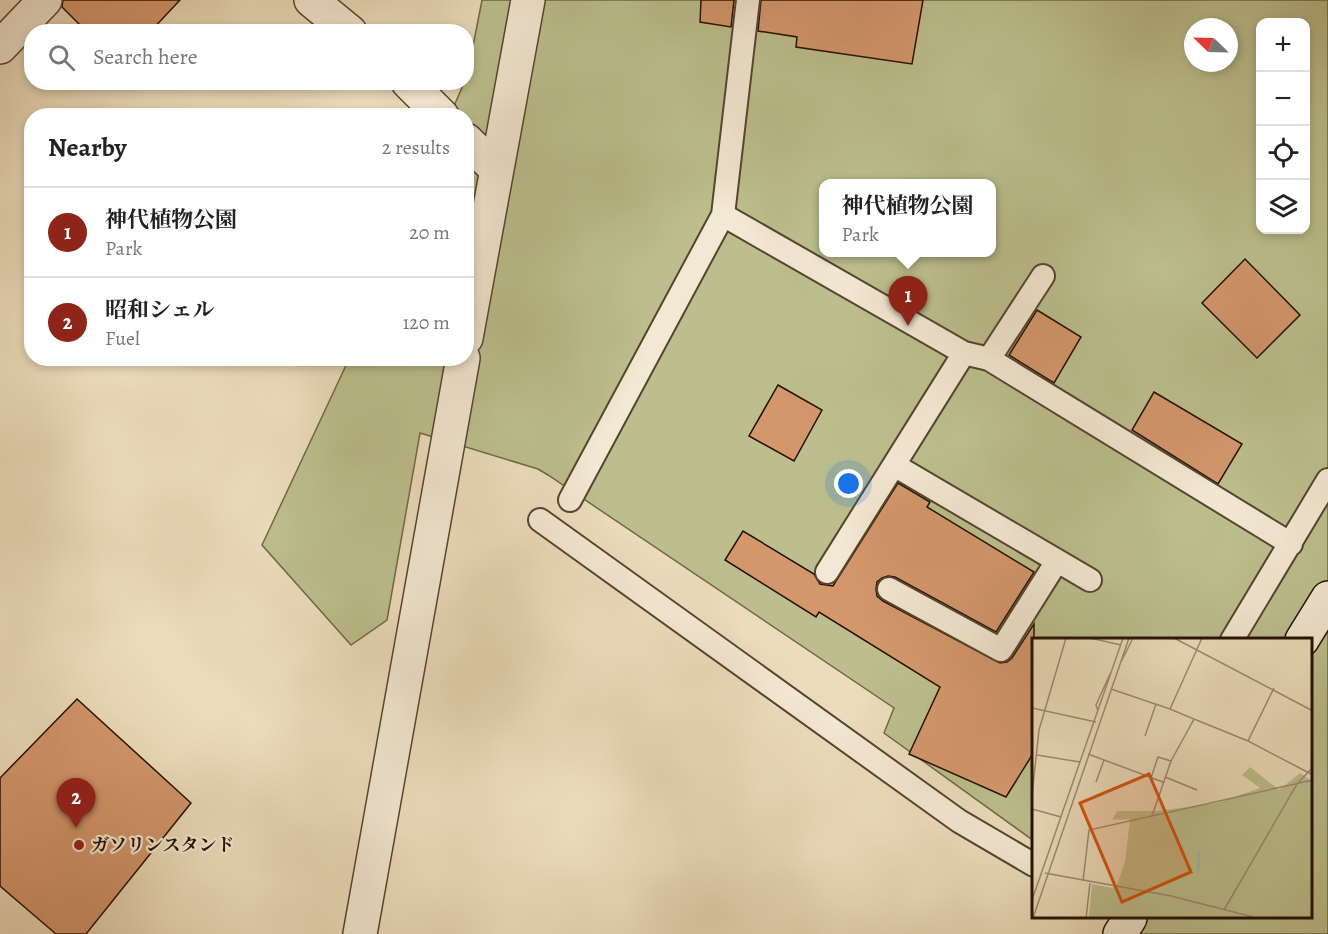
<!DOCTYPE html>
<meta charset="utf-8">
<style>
:root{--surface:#fff;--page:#f6f6f6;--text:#222;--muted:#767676;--line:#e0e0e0;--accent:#8f2418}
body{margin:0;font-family:Alegreya,"Noto Serif JP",serif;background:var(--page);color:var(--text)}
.controls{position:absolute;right:18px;top:18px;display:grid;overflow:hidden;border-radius:12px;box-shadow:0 3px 9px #0003}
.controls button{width:54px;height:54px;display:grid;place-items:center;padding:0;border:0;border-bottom:2px solid var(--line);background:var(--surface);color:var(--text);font:30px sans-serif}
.compass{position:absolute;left:1184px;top:18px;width:54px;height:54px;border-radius:50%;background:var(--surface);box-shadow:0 3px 9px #0003;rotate:293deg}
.you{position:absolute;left:849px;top:484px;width:21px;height:21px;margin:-15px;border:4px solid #fff;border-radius:50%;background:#1a73e8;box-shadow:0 0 0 9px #1a73e833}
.badge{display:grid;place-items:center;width:39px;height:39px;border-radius:50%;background:var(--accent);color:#fff;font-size:20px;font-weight:700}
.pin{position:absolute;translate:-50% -50px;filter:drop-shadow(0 2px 3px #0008)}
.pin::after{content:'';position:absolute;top:32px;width:21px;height:18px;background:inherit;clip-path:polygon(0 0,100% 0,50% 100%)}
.popup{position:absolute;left:819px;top:179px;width:177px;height:78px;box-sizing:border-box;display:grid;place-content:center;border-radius:12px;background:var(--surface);filter:drop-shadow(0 2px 4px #0005);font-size:20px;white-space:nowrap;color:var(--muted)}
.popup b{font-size:22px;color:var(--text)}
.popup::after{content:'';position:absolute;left:50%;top:100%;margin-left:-12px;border:12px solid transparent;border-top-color:var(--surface)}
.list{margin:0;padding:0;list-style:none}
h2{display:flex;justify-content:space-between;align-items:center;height:78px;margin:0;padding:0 24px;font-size:26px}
h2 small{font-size:20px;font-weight:400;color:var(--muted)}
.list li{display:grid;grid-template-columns:39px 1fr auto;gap:18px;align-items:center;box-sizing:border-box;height:90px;padding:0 24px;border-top:2px solid var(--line)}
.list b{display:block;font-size:22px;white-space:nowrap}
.list p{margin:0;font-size:20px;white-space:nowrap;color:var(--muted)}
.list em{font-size:20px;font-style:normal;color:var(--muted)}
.icon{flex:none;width:33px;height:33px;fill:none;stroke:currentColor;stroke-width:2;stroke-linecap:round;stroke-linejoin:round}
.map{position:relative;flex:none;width:1328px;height:934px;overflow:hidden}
.search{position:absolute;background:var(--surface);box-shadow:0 3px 9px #0003;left:24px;top:24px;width:450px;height:66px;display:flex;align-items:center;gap:15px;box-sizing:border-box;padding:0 21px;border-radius:24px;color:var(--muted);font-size:22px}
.panel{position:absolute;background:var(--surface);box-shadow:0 3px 9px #0003;left:24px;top:108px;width:450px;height:258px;border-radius:24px}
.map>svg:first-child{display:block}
.green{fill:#bcbf8d;stroke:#706846;stroke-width:1.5;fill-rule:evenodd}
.building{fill:#d4976c;stroke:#241100;stroke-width:1.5}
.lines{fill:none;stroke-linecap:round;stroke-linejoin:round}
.lane-casing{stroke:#56442f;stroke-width:26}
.street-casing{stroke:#56442f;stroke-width:36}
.secondary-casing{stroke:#241100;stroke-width:36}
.lane{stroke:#f3e8d3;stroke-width:22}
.street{stroke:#f3e8d3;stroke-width:33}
.secondary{stroke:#f3e8d3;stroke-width:33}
.poi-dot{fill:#8f2418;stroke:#f3e8d3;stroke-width:2}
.labels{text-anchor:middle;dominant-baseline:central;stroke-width:4.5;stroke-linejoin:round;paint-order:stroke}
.poi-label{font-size:18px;font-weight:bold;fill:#241100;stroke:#f3e8d3;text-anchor:start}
.inset-river{fill:none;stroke:#99bbb2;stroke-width:3}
.inset-road{fill:none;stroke:#9c8b70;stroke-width:1.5}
.view{fill:#d4520b;fill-opacity:0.15;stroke:#d4520b;stroke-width:3}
.inset-edge{fill:none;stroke:#241100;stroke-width:3}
</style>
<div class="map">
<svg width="1328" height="934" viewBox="0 0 1328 934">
<rect width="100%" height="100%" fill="#ecdcbb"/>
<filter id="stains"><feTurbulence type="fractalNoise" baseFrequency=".00333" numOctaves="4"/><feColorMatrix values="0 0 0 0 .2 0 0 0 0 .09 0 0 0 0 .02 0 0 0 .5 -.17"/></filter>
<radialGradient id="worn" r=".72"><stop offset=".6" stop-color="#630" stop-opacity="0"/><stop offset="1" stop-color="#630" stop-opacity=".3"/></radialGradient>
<!-- green -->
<path class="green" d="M482,0H1328V934H1123L1121,918H1312V640H1034V841L884,733L894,708L548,475L538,469L420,433L387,620L351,645L262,545L349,359L466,358V116L450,115L464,83L466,82ZM1260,22H1306V230H1260ZM1193,27H1229V63H1193ZM824,184H992V252H824Z"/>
<!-- building -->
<path class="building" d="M63,0H180L150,32H87L62,7Z
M701,0H734L731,27L700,22Z
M761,0H923L912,64L796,47L797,37L758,31Z
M1245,259L1300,315L1257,358L1202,303Z
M1037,310L1081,337L1054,383L1009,355Z
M778,385L822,410L794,461L749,436Z
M1154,392L1242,444L1218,484L1132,430Z
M898,483L930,502L927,507L1034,572L996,632L895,577L888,576L882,578L877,582L876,589L877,596L883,601L1000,663L1007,662L1012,658L1034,624V752L1006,797L909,754L940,687L819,612L816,617L725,560L743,531L814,574L820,584L833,586Z
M77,699L191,803L86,934H56L0,886V778Z"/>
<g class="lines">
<!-- lane casing -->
<g class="lane-casing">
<path id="lane" d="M723,215L964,353L989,359L1291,544
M989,359L1043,276
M894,465L1090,580
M570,500L723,215L748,0
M540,520L959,821L1034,865
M827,572L964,353
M889,589L1001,650L1057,561
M1232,640L1328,480"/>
</g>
<!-- street casing -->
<g class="street-casing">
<path id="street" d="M311,0L350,32
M0,47L45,0
M408,82L442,116
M466,140L496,169
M466,338L528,0
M360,934L463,358"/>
</g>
<!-- secondary casing -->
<g class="secondary-casing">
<path id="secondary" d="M1302,640L1328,598
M1120,934L1130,918"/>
</g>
<!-- lane -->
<use href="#lane" class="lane"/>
<!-- street -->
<use href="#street" class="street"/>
<!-- secondary -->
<use href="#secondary" class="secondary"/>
</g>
<!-- markers -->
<circle class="poi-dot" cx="79" cy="845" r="6"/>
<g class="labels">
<!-- poi labels -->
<g class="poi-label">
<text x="91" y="845">ガソリンスタンド</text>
</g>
</g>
<!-- overview -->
<g transform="translate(1032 638)">
<rect width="280" height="280" fill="#ecdcbb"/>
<path d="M218,129L247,152L268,135L280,143V280H57L60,246L80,250L85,247L93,224L98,181L80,182L85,173H126L185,165L228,150L210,137Z" fill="#bcbf8d"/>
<path class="inset-river" d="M166,234L167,213"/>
<path class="inset-road" d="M58,0L89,7M142,0L281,73M89,24L101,0M242,50L216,103L281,137M79,51L138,71M0,70L64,84M66,73L64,67L78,36M162,81L216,103M113,98L124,66M56,116L131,144M5,117L48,124M133,139L165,152M119,140L126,119L139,123M64,144L72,122M0,157L7,92L34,0M0,171L29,179M120,178L139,123L162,81L138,71L170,0M13,235L139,258L225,280M51,243L57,192L281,142M0,262L91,0M192,272L265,146L281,129M1,280L97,0M54,280L58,245"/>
<path class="view" d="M117,136L159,234L90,264L48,165Z"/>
<rect width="280" height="280" class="inset-edge"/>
</g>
<rect width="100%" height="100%" filter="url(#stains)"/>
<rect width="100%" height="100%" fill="url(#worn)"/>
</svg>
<div class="controls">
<button>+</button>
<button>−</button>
<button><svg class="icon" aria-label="locate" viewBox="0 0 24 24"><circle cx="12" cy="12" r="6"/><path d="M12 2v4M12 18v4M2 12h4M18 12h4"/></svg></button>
<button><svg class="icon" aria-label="layers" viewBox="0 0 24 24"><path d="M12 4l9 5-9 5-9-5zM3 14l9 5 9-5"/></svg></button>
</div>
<svg class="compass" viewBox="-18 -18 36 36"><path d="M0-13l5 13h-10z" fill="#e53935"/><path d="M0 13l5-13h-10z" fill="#767676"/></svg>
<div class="you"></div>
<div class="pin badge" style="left:908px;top:326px">1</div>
<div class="popup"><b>神代植物公園</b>Park</div>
<div class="pin badge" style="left:76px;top:828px">2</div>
<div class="search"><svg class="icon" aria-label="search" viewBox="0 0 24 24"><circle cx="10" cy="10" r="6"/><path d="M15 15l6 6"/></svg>Search here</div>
<section class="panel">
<h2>Nearby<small>2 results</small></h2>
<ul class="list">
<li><span class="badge">1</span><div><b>神代植物公園</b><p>Park</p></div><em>20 m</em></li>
<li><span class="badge">2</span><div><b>昭和シェル</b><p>Fuel</p></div><em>120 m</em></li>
</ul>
</section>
</div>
